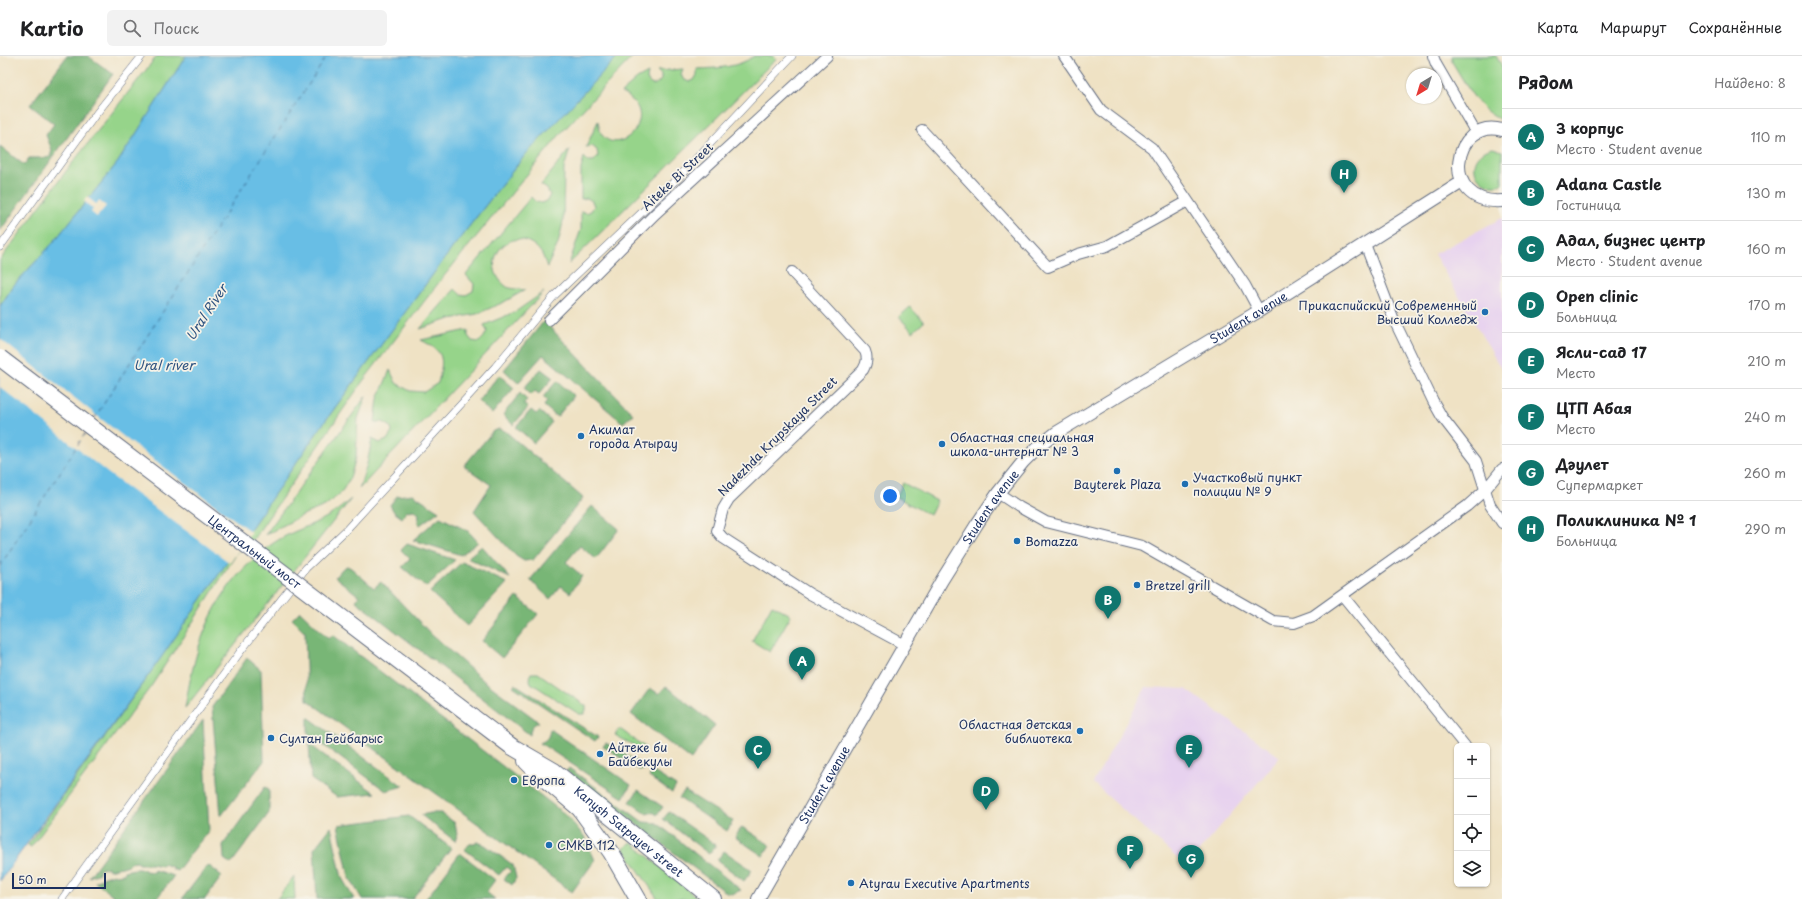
<!DOCTYPE html>
<html lang="ru">
<meta charset="utf-8">
<style>
:root{--surface:#fff;--page:#f2f2f2;--text:#202124;--muted:#757577;--line:#e0e0e0;--accent:#0f766e}
body{margin:0;font-family:"Playpen Sans",sans-serif;background:var(--page);color:var(--text)}
.controls{position:absolute;right:12px;bottom:12px;display:grid;overflow:hidden;border-radius:6px;box-shadow:0 1px 3px #0004}
.controls button{width:36px;height:36px;display:grid;place-items:center;padding:0;border:0;border-bottom:1px solid var(--line);background:var(--surface);color:var(--text);font:20px sans-serif}
.compass{position:absolute;left:1406px;top:12px;width:36px;height:36px;border-radius:50%;background:var(--surface);box-shadow:0 1px 3px #0004;rotate:218deg}
.scale{position:absolute;left:12px;bottom:10px;width:94px;box-sizing:border-box;padding-left:4px;border:2px solid #1b2f5e;border-top:0;font-size:11px;line-height:14px;white-space:nowrap;color:#1b2f5e;-webkit-text-stroke:3px #f7f3e8;paint-order:stroke}
.you{position:absolute;left:890px;top:440px;width:14px;height:14px;margin:-10px;border:3px solid #fff;border-radius:50%;background:#1a73e8;box-shadow:0 0 0 6px #1a73e833}
.badge{display:grid;place-items:center;width:26px;height:26px;border-radius:50%;background:var(--accent);color:#fff;font-size:13px;font-weight:700}
.pin{position:absolute;translate:-50% -33px;filter:drop-shadow(0 1px 2px #0008)}
.pin::after{content:'';position:absolute;top:21px;width:14px;height:12px;background:inherit;clip-path:polygon(0 0,100% 0,50% 100%)}
.list{margin:0;padding:0;list-style:none}
h2{display:flex;justify-content:space-between;align-items:center;height:52px;margin:0;padding:0 16px;font-size:17px}
h2 small{font-size:13px;font-weight:400;color:var(--muted)}
.list li{display:grid;grid-template-columns:26px 1fr auto;gap:12px;align-items:center;box-sizing:border-box;height:56px;padding:0 16px;border-top:1px solid var(--line)}
.list b{display:block;font-size:15px;white-space:nowrap}
.list p{margin:0;font-size:13px;white-space:nowrap;color:var(--muted)}
.list em{font-size:13px;font-style:normal;color:var(--muted)}
.icon{flex:none;width:22px;height:22px;fill:none;stroke:currentColor;stroke-width:2;stroke-linecap:round;stroke-linejoin:round}
.map{position:relative;flex:none;width:1502px;height:843px;overflow:hidden}
header{display:flex;align-items:center;gap:24px;box-sizing:border-box;height:56px;padding:0 20px;background:var(--surface);border-bottom:1px solid var(--line)}
header strong{font-size:19px}
nav{display:flex;gap:22px;margin-inline-start:auto;font-size:14px}
.search{width:280px;height:36px;background:var(--page);display:flex;align-items:center;gap:10px;box-sizing:border-box;padding:0 14px;border-radius:6px;color:var(--muted);font-size:15px}
main{display:flex}
aside{flex:1;background:var(--surface)}
.map>svg:first-child{display:block}
.built{fill:#e7d2ef}
.green{fill:#96d48a;stroke:#588274}
.forest{fill:#78b676;stroke:#4a726a}
.water{fill:#68bee5;stroke:#4276a2}
.pier{fill:#efe2c4}
.lines{fill:none;stroke-linecap:round;stroke-linejoin:round}
.ferry{stroke:#2e5380;stroke-width:1;stroke-dasharray:5 4;stroke-linecap:butt}
.pedestrian-casing{stroke:#656e82;stroke-width:8}
.minor-casing{stroke:#656e82;stroke-width:12}
.tertiary-casing{stroke:#656e82;stroke-width:14}
.primary-casing{stroke:#656e82;stroke-width:18}
.pedestrian{stroke:#fff;stroke-width:7}
.minor{stroke:#fff;stroke-width:10}
.tertiary{stroke:#fff;stroke-width:12}
.primary{stroke:#fff;stroke-width:16}
.primary-bridge-casing{stroke:#656e82;stroke-width:18;stroke-linecap:butt}
.primary-bridge{stroke:#fff;stroke-width:16}
.poi-dot{fill:#1f6fb2;stroke:#f7f3e8;stroke-width:1.5}
.labels{text-anchor:middle;dominant-baseline:central;stroke-width:3.5;stroke-linejoin:round;paint-order:stroke}
.street-label{font-size:12px;fill:#1b2f5e;stroke:#f7f3e8}
.poi-label{font-size:12px;fill:#1b2f5e;stroke:#f7f3e8;text-anchor:start}
.water-label{font-size:13px;font-style:italic;fill:#2e5380;stroke:#f7f3e8}
</style>
<header>
<strong>Kartio</strong>
<div class="search"><svg class="icon" aria-label="search" viewBox="0 0 24 24"><circle cx="10" cy="10" r="6"/><path d="M15 15l6 6"/></svg>Поиск</div>
<nav><a>Карта</a><a>Маршрут</a><a>Сохранённые</a></nav>
</header>
<main>
<div class="map">
<svg width="1502" height="843" viewBox="0 0 1502 843">
<rect width="100%" height="100%" fill="#f7f3e8"/>
<filter id="ink" filterUnits="userSpaceOnUse"><feTurbulence type="fractalNoise" baseFrequency=".025" numOctaves="2"/><feDisplacementMap in="SourceGraphic" scale="8" xChannelSelector="R" yChannelSelector="G"/><feConvolveMatrix kernelMatrix="1 2 1 2 8 2 1 2 1" color-interpolation-filters="sRGB"/></filter>
<filter id="wash" filterUnits="userSpaceOnUse"><feTurbulence type="fractalNoise" baseFrequency=".012" numOctaves="4" result="noise"/><feDisplacementMap in="SourceGraphic" scale="16" xChannelSelector="R" yChannelSelector="G"/><feGaussianBlur stdDeviation="0.9" result="paint"/><feColorMatrix in="noise" values="0 0 0 0 0 0 0 0 0 0 0 0 0 0 0 0 0 1.4 0 .05"/><feComposite in="paint" operator="in"/></filter>
<g filter="url(#wash)">
<rect width="100%" height="100%" fill="#efe2c4"/>
<!-- built -->
<path class="built" d="M1502,162V314L1434,198Z
M1146,631L1186,633L1280,701L1186,810L1093,727Z"/>
<!-- green -->
<path class="green" d="M157,0H186L118,106L52,188L14,229L0,250V204L70,110Z
M618,0H633L562,76L440,225L363,325L250,488L245,485L152,629L31,791L28,789L160,603L323,368L453,191L525,99Z
M754,0H773L776,3L569,208L581,173V155L586,157L591,155L594,150L592,145L587,142L581,143V113L584,101L588,105H594L598,100L597,94L592,90L586,91L598,65C599,68 599,74 601,77C617,105 666,58 621,37L637,23L648,17L647,23L649,27L653,29L658,27L661,24V19L657,15L683,13L681,18L683,23L689,26L694,24L697,19V13C717,12 738,12 754,0Z
M1452,0H1496L1502,10V64C1478,56 1465,26 1452,6Z
M1493,92L1502,95V128C1473,136 1463,99 1493,92Z
M570,93L564,112L563,166L558,188L547,211C545,206 543,198 539,194C511,163 475,208 507,231C511,233 520,233 525,234L504,246L477,258L450,263L420,273L455,233L460,238L466,239L473,235L474,228L466,219L531,141L536,146L542,147L547,145L550,139L547,133L541,129Z
M544,236L359,433L367,408L372,383L380,387L387,384L392,376L390,370L383,366H375L378,343L390,314L396,327L410,335L424,336L438,327C444,302 445,296 421,284L468,274V280L472,285L479,286L484,281L487,275L484,269L515,256Z
M910,251L924,266L913,276L899,261Z
M366,340L358,363L356,401L350,422L341,437L325,450L305,458L265,479Z
M903,427L937,445L930,459L896,441Z
M351,443L185,652C196,584 214,531 272,488C290,475 313,470 332,458C338,454 345,448 351,443Z
M772,549L791,559L770,596L752,585Z
M531,617H538L586,650V654L584,658H579L531,627L529,621Z
M620,673L646,692L644,695L615,679Z
M630,787H632L699,843H658L624,793L625,791Z
M294,820L295,843H277Z"/>
<!-- forest -->
<path class="forest" d="M67,0H88L113,18L0,175V90L24,109L29,102H46L50,101L52,94L46,79L54,68L30,49Z
M544,265L633,358L623,367L543,299L518,327L504,314Z
M541,313L553,322L539,338L535,335L531,339L524,332Z
M499,319L514,332L492,358L478,345Z
M557,325L574,340L557,361L544,350L547,345L543,341Z
M520,337L527,344L524,348L528,352L513,369L503,359Z
M531,354L536,358L539,355L552,366L534,387L516,371Z
M499,373L505,375L583,442L533,504L524,505L516,500L474,455L491,429L464,410L493,375Z
M413,438L439,455L420,469L418,467L419,458L414,454L407,455L402,462L394,456L390,449L397,440Z
M592,450L619,473L596,503L580,490L566,506L582,520L570,537L561,530L550,543L530,524Z
M440,461L468,475L478,486L461,499L413,484Z
M407,488L455,504L426,531L402,511L410,503L401,494Z
M482,490L510,522L467,502Z
M462,506L507,527L467,570L430,536Z
M347,510L351,512L374,532L381,526L433,580L484,625L539,666C532,669 530,672 530,679L356,545L359,540L335,521L343,512Z
M517,541L538,558L502,602L482,585Z
M300,555L329,583L333,579L566,759L584,780L595,804L572,836L307,644L305,576L292,563Z
M247,602L261,614L264,705L221,760L212,651Z
M515,628L598,681L595,685L513,630Z
M666,630L715,669L691,704L631,658L650,632L659,638Z
M308,661L403,730L386,735L308,678Z
M203,664L209,774L177,815L172,813V811L163,808L162,810L151,808H139L138,806L129,807V809L109,814L108,811L99,814V817L89,821Z
M550,673L631,729L623,742L540,687C547,684 549,681 550,673Z
M606,687L644,710L641,715L603,690Z
M309,688L375,737L337,741L311,723Z
M569,712L643,766L657,767L741,834L732,838L727,837L566,715Z
M652,715L676,730L672,737L649,721Z
M265,731L269,733V757L231,808L224,803L223,789Z
M638,734L663,751L657,759L653,756L647,758L630,746Z
M685,735L733,765L727,775L679,742Z
M669,756L716,789L709,798L663,763Z
M431,757H441L455,767L457,779L455,785L421,759Z
M409,760L451,792L412,843H362L349,821L338,769Z
M331,771L342,822L354,843H317L314,793Z
M742,771L770,789L763,800L735,781Z
M477,786L485,789L513,809L516,822L512,829L504,823L511,815L506,811L499,819L464,793L470,788Z
M724,795L752,814L744,825L717,804Z
M460,797L495,824L486,836L495,843H426Z
M208,809L222,820L205,843H182Z
M135,813H145V815L154,816V814L174,820L157,842L118,843L95,826L104,821L114,818L115,819L124,818V815Z"/>
<!-- water -->
<path class="water" d="M186,0H618L525,99L453,191L323,368L160,603L0,825V250L14,229L52,188L118,106Z"/>
<!-- pier -->
<path class="pier" d="M87,141L96,148L99,145L106,150L97,161L91,156L93,153L84,145Z
M0,283L129,385L251,476L230,507L109,418L0,331Z"/>
<g class="lines">
<!-- ferry -->
<path class="ferry" d="M94,363L327,0
M0,510L86,376"/>
</g>
</g>
<g filter="url(#ink)">
<g class="lines">
<!-- pedestrian casing -->
<g class="pedestrian-casing">
<path id="pedestrian" d="M0,191L96,58L142,0
M62,843L240,596L306,512L346,474L495,311L555,239L678,122L792,0"/>
</g>
<!-- minor casing -->
<g class="minor-casing">
<path id="minor" d="M1064,0L1101,54L1152,92L1245,229L1259,255
M1433,0L1436,8L1476,77
M922,74L1048,211L1078,198L1107,190L1188,145
M1365,188L1394,264L1433,345L1442,361L1476,405L1490,449L1502,467
M792,216L865,295C868,302 867,307 863,314L729,443L723,453L717,475L723,482L810,538L905,589
M549,264L655,158L827,0
M998,437L1019,451L1046,466L1142,490L1273,565L1294,567L1313,560L1467,450L1485,434L1502,413
M1343,540L1465,690"/>
</g>
<!-- tertiary casing -->
<g class="tertiary-casing">
<g id="tertiary">
<path d="M1502,74C1453,60 1437,149 1502,145"/>
<path id="s1" d="M758,843L942,524L977,468L998,437L1023,406L1038,391L1056,377L1259,255L1462,126"/>
</g>
</g>
<!-- primary casing -->
<g class="primary-casing">
<g id="primary">
<path id="s2" d="M511,690L554,715L713,843"/>
<path d="M526,705L540,719L580,753L611,796L638,843"/>
</g>
</g>
<!-- pedestrian -->
<use href="#pedestrian" class="pedestrian"/>
<!-- minor -->
<use href="#minor" class="minor"/>
<!-- tertiary -->
<use href="#tertiary" class="tertiary"/>
<!-- primary -->
<use href="#primary" class="primary"/>
<!-- primary-bridge casing -->
<g class="primary-bridge-casing">
<g id="primary-bridge">
<path id="s3" d="M0,302L511,690"/>
</g>
</g>
<!-- primary-bridge -->
<use href="#primary-bridge" class="primary-bridge"/>
</g>
</g>
<!-- markers -->
<g class="poi-dot">
<circle cx="1485" cy="256" r="4"/>
<circle cx="581" cy="380" r="4"/>
<circle cx="942" cy="388" r="4"/>
<circle cx="1117" cy="415" r="4"/>
<circle cx="1185" cy="428" r="4"/>
<circle cx="1017" cy="485" r="4"/>
<circle cx="1137" cy="529" r="4"/>
<circle cx="1080" cy="675" r="4"/>
<circle cx="271" cy="682" r="4"/>
<circle cx="600" cy="698" r="4"/>
<circle cx="514" cy="724" r="4"/>
<circle cx="549" cy="789" r="4"/>
<circle cx="851" cy="827" r="4"/>
</g>
<g class="labels">
<!-- street labels -->
<g class="street-label">
<text transform="translate(677 120) rotate(-43)">Aiteke Bi Street</text>
<text stroke="none"><textPath href="#s1" startOffset="780">Student avenue</textPath></text>
<text transform="translate(777 380) rotate(-45)">Nadezhda Krupskaya Street</text>
<text stroke="none"><textPath href="#s1" startOffset="456">Student avenue</textPath></text>
<text stroke="none"><textPath href="#s3" startOffset="320">Центральный мост</textPath></text>
<text stroke="none"><textPath href="#s1" startOffset="132">Student avenue</textPath></text>
<text stroke="none"><textPath href="#s2" startOffset="146">Kanysh Satpayev street</textPath></text>
</g>
<!-- poi labels -->
<g class="poi-label">
<text x="1477" y="249" text-anchor="end">Прикаспийский Современный<tspan x="1477" dy="14">Высший Колледж</tspan></text>
<text x="589" y="373">Акимат<tspan x="589" dy="14">города Атырау</tspan></text>
<text x="950" y="381">Областная специальная<tspan x="950" dy="14">школа-интернат № 3</tspan></text>
<text x="1193" y="421">Участковый пункт<tspan x="1193" dy="14">полиции № 9</tspan></text>
<text x="1117" y="428" text-anchor="middle">Bayterek Plaza</text>
<text x="1025" y="485">Bomazza</text>
<text x="1145" y="529">Bretzel grill</text>
<text x="1072" y="668" text-anchor="end">Областная детская<tspan x="1072" dy="14">библиотека</tspan></text>
<text x="279" y="682">Султан Бейбарыс</text>
<text x="608" y="691">Айтеке би<tspan x="608" dy="14">Байбекулы</tspan></text>
<text x="522" y="724">Европа</text>
<text x="557" y="789">СМКВ 112</text>
<text x="859" y="827">Atyrau Executive Apartments</text>
</g>
<!-- water labels -->
<g class="water-label">
<text transform="translate(206 256) rotate(-57)">Ural River</text>
<text x="164" y="308">Ural river</text>
</g>
</g>
</svg>
<div class="controls">
<button>+</button>
<button>−</button>
<button><svg class="icon" aria-label="locate" viewBox="0 0 24 24"><circle cx="12" cy="12" r="6"/><path d="M12 2v4M12 18v4M2 12h4M18 12h4"/></svg></button>
<button><svg class="icon" aria-label="layers" viewBox="0 0 24 24"><path d="M12 4l9 5-9 5-9-5zM3 14l9 5 9-5"/></svg></button>
</div>
<svg class="compass" viewBox="-18 -18 36 36"><path d="M0-13l5 13h-10z" fill="#e53935"/><path d="M0 13l5-13h-10z" fill="#757577"/></svg>
<div class="scale">50 m</div>
<div class="you"></div>
<div class="pin badge" style="left:802px;top:624px">A</div>
<div class="pin badge" style="left:1108px;top:563px">B</div>
<div class="pin badge" style="left:758px;top:713px">C</div>
<div class="pin badge" style="left:986px;top:754px">D</div>
<div class="pin badge" style="left:1189px;top:712px">E</div>
<div class="pin badge" style="left:1130px;top:813px">F</div>
<div class="pin badge" style="left:1191px;top:822px">G</div>
<div class="pin badge" style="left:1344px;top:137px">H</div>
</div>
<aside>
<h2>Рядом<small>Найдено: 8</small></h2>
<ul class="list">
<li><span class="badge">A</span><div><b>3 корпус</b><p>Место · Student avenue</p></div><em>110 m</em></li>
<li><span class="badge">B</span><div><b>Adana Сastle</b><p>Гостиница</p></div><em>130 m</em></li>
<li><span class="badge">C</span><div><b>Адал, бизнес центр</b><p>Место · Student avenue</p></div><em>160 m</em></li>
<li><span class="badge">D</span><div><b>Open clinic</b><p>Больница</p></div><em>170 m</em></li>
<li><span class="badge">E</span><div><b>Ясли-сад 17</b><p>Место</p></div><em>210 m</em></li>
<li><span class="badge">F</span><div><b>ЦТП Абая</b><p>Место</p></div><em>240 m</em></li>
<li><span class="badge">G</span><div><b>Дәулет</b><p>Супермаркет</p></div><em>260 m</em></li>
<li><span class="badge">H</span><div><b>Поликлиника № 1</b><p>Больница</p></div><em>290 m</em></li>
</ul>
</aside>
</main>
